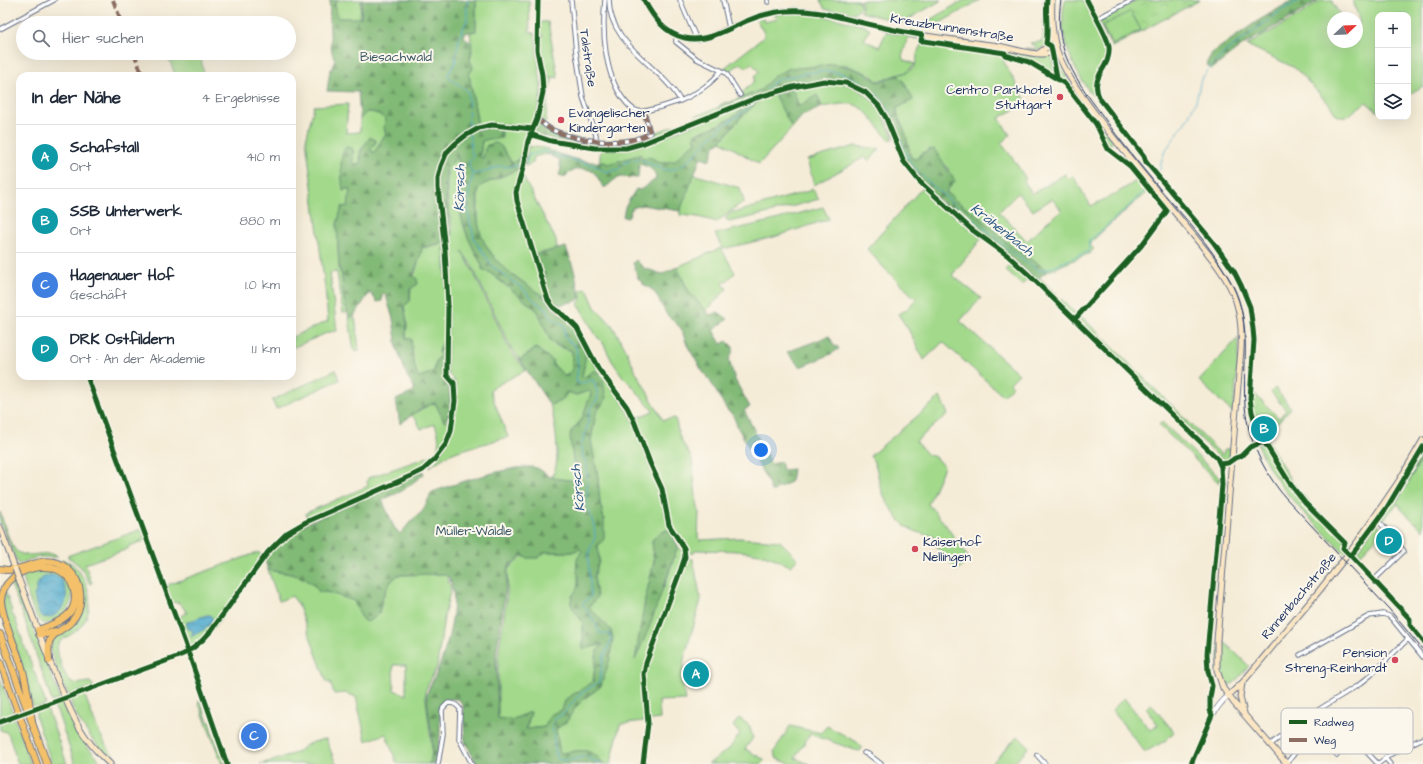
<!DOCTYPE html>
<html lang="de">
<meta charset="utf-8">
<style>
:root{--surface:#fff;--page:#f6f6f7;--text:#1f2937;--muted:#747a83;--line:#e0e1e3;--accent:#d1495b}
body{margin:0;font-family:"Architects Daughter",sans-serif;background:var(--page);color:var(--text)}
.controls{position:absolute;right:12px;top:12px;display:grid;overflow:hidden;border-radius:8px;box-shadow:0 4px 16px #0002}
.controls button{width:36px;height:36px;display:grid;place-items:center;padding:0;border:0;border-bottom:1px solid var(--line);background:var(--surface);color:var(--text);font:20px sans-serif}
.compass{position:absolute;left:1327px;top:12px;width:36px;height:36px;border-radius:50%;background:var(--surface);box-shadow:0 4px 16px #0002;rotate:67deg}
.you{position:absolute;left:761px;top:450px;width:14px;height:14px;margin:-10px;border:3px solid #fff;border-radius:50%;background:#1a73e8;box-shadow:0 0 0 6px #1a73e833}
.badge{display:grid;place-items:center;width:26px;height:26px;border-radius:50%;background:var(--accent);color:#fff;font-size:13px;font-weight:700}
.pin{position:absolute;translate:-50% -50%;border:2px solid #fff;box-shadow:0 1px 4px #0006}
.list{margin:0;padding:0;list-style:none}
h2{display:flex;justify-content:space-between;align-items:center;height:52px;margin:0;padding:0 16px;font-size:17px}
h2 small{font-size:13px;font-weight:400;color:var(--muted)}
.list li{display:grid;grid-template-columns:26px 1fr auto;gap:12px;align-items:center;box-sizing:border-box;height:64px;padding:0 16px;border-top:1px solid var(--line)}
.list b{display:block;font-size:15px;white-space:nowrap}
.list p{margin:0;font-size:13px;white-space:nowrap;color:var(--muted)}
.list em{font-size:13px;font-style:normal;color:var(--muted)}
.icon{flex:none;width:22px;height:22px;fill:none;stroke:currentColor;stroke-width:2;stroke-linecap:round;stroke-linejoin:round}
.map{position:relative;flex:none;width:1423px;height:764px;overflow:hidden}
.search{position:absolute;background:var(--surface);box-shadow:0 4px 16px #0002;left:16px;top:16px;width:280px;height:44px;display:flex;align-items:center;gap:10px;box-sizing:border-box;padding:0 14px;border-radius:22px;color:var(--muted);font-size:15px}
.panel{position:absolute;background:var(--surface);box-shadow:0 4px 16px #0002;left:16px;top:72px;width:280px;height:308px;border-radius:12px}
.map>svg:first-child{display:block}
.green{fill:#a2d98a;stroke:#5e8474;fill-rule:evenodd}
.forest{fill:url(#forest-firs);stroke:#4e746a;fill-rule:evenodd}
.park{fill:url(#park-crowns);stroke:#5e8474;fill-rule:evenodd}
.water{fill:url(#water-waves);stroke:#356c96}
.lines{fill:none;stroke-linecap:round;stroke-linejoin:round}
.stream{stroke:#4faacd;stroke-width:1}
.minor-casing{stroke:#677188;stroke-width:5.5}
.tertiary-casing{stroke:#677188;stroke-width:6}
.secondary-casing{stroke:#677188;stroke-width:7}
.motorway-casing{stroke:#677188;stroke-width:8}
.minor{stroke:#fff;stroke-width:3.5}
.tertiary{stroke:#fff;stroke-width:4.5}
.secondary{stroke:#fbe6c3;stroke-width:5}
.motorway{stroke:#f4c16a;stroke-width:6}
.tram{stroke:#1b2f5e;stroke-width:1}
.secondary-bridge-casing{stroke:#677188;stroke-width:7;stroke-linecap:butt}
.secondary-bridge{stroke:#fbe6c3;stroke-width:5}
.quiet{stroke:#8d6e63;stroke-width:4;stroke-dasharray:8 4;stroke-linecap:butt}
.cycleway-casing{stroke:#fbf7ec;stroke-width:8}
.cycleway{stroke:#1b5e20;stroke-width:5}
.poi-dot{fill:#d1495b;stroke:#fbf7ec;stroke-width:1.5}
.labels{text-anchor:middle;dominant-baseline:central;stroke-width:4;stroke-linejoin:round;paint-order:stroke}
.street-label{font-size:13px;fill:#1b2f5e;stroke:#fbf7ec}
.park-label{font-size:13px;fill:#3d5a69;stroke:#fbf7ec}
.poi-label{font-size:13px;fill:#1b2f5e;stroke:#fbf7ec;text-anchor:end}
.water-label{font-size:14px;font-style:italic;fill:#2d5a85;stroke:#fbf7ec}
.key{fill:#fbf7ec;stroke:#b8bbc1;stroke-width:1}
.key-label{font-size:11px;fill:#1b2f5e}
</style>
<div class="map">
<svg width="1423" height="764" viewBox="0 0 1423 764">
<defs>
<pattern id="forest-firs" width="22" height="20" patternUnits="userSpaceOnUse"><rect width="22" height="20" fill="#81b976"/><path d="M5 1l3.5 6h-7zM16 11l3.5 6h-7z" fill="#699764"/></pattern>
<pattern id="park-crowns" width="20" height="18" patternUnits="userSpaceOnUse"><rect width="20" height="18" fill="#a2d98a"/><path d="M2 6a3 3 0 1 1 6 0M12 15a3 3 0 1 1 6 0" fill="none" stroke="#8bbb7a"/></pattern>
<pattern id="water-waves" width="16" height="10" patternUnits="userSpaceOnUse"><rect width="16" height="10" fill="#4faacd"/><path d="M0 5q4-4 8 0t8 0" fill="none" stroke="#418baa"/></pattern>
</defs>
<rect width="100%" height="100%" fill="#fbf7ec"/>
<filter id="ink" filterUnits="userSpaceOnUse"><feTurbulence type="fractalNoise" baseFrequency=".025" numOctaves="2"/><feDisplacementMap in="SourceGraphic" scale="8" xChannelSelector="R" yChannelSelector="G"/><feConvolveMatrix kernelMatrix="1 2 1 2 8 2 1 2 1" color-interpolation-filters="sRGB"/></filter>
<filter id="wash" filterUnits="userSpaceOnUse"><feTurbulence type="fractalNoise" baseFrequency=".012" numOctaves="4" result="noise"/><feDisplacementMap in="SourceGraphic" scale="16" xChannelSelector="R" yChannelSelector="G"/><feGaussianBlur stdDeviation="0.9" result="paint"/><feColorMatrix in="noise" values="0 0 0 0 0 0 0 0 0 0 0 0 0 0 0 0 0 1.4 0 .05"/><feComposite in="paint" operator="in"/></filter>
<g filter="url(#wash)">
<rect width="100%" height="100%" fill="#f5ecd7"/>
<!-- green -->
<path class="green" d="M339,0H361L360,19L339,18L337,14L334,4Z
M476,0H529L530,32L535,33L541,85C541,96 538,119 531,127L491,124L475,129L477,120L469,74L473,68L470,60L472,51L470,32L476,31Z
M820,0H858L861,7L858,10L850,15L825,9Z
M860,0H942L902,23L861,12L862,5Z
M964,0H980L931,28L919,26Z
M1044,0H1049C1046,19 1058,60 1025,48L1037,49V47L1030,43L1039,42L1043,40Z
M1065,0H1083C1092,17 1112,42 1105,62C1101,73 1094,81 1095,94L1092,95C1072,68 1057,34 1065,0Z
M1321,0H1331L1342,18H1333V42H1357V25L1360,23L1353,0H1423V86L1408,95V15H1378V112L1366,102L1345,118L1336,115L1330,105L1295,68L1247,45L1297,17Z
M1130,10L1141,30L1112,45L1102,26Z
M796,13L816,14L866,26V28L870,29L864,40L879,47L887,31L919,37V39L908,37L902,57L904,60L915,64L907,72L877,81L871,75L846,65L833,64L813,67L790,68L761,90L743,97L741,94L755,80L754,77L759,71L751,63L746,68L741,63L727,73L723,69L764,37V33L756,19L763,18L764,22L778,19L777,16H774L773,14Z
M541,22H548L558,78L543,75L538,42L543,36L539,31V23Z
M923,43L936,44L1002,54L1005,64L1027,103L999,118L1010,135L1001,143L1012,157L1026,179L1024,181L1032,194L1065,174L1068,179L1073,176L1091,206L1117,193L1136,181V176L1149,190L1109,225L1091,242L1090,245L1094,249L1090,253L1046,272L1045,268L1014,249L977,215L956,201L946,191L949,169L930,149L921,154L916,159L911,158L905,132L898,117L897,108L913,100L903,80L898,75C926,68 910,57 923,43ZM1018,193L1033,211L1052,199L1062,211L1048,221L1027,241L999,212Z
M1009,50L1038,57L1052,56L1055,75L1029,61L1008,55L1007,52Z
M181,53H200L204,75L201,76H171L175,74L169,59Z
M1054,57L1058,61L1072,86L1112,140V143L1110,145L1107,144C1097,119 1079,93 1058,77Z
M544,77L553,78L548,92L546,122L544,123L539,117Z
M826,81C865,83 880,104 893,138L890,140C878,130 867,106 851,104C842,103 831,106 822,107L817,95L799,107L792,88L812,83Z
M774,94L792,128L759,164L721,141L740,118L762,98Z
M750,102C740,117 712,128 695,134L696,143L684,151L675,161L660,163L650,157L641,159V155H639L608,164L604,162L599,163L601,149H622L642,145Z
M348,104L346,133L360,132V117L361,118L367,112C374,112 381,114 385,119L384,127L386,135L383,137L375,152H372L371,149L376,142V140L370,138L360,151V164H353V150L341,160L345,189H350L348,206L342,207L337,225L339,270L342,275L343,295L348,312L343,313L337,272L330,273L337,331L329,332L292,348V337L328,321L325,288L306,140L314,106Z
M719,107L721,112L655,138L652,134L696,118V116Z
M501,127L530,130L525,153H521L519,159L512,163L501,146L485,149L483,158L480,157L482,141L489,139H498L502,134Z
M528,146L549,149V155L545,154L534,157L533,163L525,166Z
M855,146L880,149L869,161L865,157L814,185L807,160Z
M457,157C464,173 458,189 460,206C461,226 472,247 482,265V269L489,272L538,311L551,342L557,346L572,351V371L565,376L536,348L520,360L511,348L471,264L462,251L472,269L510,350L526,370L492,388L490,391L508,437L458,451L448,455L429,467C447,449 453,430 455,405C455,398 457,390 455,383C453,377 448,376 447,370L448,304L445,243L451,240L452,229L447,195V168Z
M523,167L521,173L556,240L557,249L533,255L547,298L535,291L500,265L487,247L481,237L478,222V189L482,185Z
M693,174L740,188L744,202L736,207L717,222L698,217L680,215V211Z
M923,187L950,212L982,238L952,275L981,298L960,321L1019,374L1010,383L1013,386L1003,396L943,342L924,360L908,329L898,314L906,310L916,299L884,268L867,249Z
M812,188L819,199L769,213L729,222L725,218L733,211L734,212L740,211L812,190Z
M823,207L829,219L774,237L723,249L715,234L771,221Z
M444,243L447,304L446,341L442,343L439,352L440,356L436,361L434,371L426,375L418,377L413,360L411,339L406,338L407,322L404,306L410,301C410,281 418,267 422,248Z
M721,248L735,273L723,284L727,289L706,311L689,292L677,267Z
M1013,262L1029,278L1022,285L1005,270Z
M1040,278L1077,315L1075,316L1071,315L1036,280Z
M587,289L595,307L612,325L626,350L635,370L663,420L675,418L680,438L692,459L696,497L699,512L698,537L700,540L739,538L780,541L798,559L790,566C783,563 775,558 767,556C743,549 720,551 695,550L693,554L686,550L669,523L663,491L649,459L634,419L653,411L633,387L623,377L612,361L602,341L597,337L578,304L581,299L580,290Z
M354,316L356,323L359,351L355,352L354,351L349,318Z
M1081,316L1218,451L1222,455L1225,449H1231L1229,459L1225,460L1218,456L1079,320Z
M1238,338V364L1233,413L1199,381Z
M585,346L598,369L620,398L634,422L649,464L661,490L666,517L670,529L660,533L654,538L652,541L654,562L645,600L664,588L678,546L690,559H693L701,600L684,659L682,683L685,700L659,701L660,719L620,724L611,764H604C588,746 581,751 559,754L556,729L566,722L575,708L585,698L601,686L612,651L596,616L589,607L597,597L594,577L599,561L598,546L604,519L600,503L598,478L591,440L596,413L606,399L595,370L584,378L582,376L584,367Z
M336,370L339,380L276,409L272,400Z
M451,380C456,385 454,394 454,401C451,438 443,461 407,477L309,520H307L306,513L368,486L367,482L368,478L436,454C440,442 439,436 435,424L421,429L417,421L411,415L429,405L435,403L445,422C455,417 449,390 451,380Z
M1275,388L1291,408L1265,436L1291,481L1313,507L1351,545L1345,553C1309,517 1267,483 1254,431C1251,419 1252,404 1251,392H1253L1279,418L1286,410L1271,392Z
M589,391L591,393L582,419L571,432L574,469L578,481L551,478C553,474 555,470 556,466C559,453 555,418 550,405L561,401L568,392L576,395Z
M940,397L948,414L916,441L927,454L935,457L944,467L928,504L945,524L969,559L957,571L937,547L933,535C924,536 911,530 904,525C897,519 885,500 882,491C877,479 879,467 870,456Z
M1162,422L1220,478L1219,483L1159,425Z
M1423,457V530L1402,510L1397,502V505L1380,521L1381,516L1394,496H1398V500Z
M0,512C4,523 7,538 14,548C24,563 47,547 58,557H38L18,564L0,521Z
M1375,525H1379L1384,530L1360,555L1358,550Z
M142,529L146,540L129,546L128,549L85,564L92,583L90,584L81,567L67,556Z
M580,549L582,551L576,567L579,575L578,589L572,596L571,604L583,623V649L604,644L597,651L593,682L566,699L562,710L550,715L546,727L526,729L531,712L511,720L498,718V656L507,594L508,569L523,556L527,558L545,552H572Z
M259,552L262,559C250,576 206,646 189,649L180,623V616L187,613L180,603L171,602L165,586Z
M63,560C72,561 79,570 83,578C93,595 92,618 76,631C70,636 62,638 58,644C55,651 65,680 72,683C77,685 85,682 90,682L94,686L68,696L66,689H64L50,649L54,638C70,627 89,614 82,591C80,584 66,568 61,561Z
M41,568C47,570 55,570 59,572C62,573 64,577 66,579C81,597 65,621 44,624C33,621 26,585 22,575Z
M268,570C287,574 308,574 320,592C332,592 343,597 354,601L363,620L379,614C381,601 386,583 398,575L442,574L447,576L451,588L444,617L437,667L425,691L432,749L431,760L429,764H397L386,734L366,741L356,697L346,693L334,694L330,682L327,683L298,604L292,596L279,601ZM393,665H406V695L394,690Z
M14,579L58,692L60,699L52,702L22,612L10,583Z
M5,591L12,611L11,613L15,618L23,642L22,643L24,645L33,668L32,669L34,671L46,704L35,708L32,703L3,605Z
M1220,638L1249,666L1234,683L1229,685C1215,680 1219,650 1220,638Z
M0,678L14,716L0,721Z
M84,693C93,717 101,746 122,764H116C97,747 82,728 71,705L72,704L69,698Z
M1124,698L1150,730L1158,725L1146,708L1151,704L1174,732L1165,741L1145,752L1112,710Z
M200,700L208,722H211V730L226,764H222L198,701Z
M61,701L86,745L103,764H75L57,711H56L53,704Z
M46,706L49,714L67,764H52L36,717V710Z
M14,717L31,764H18L9,736L6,732L0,730V724Z
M739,718L749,725L753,738L745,749L765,760L761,764H708L729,749L740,734L733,726Z
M790,726L821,733L827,726L857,742L862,748L860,751L855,750L810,734L795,758L809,764H791L777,759L774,752Z
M1018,736L1029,747L1013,764H991Z
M323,739H326L336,764H260L283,758L297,752L308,744Z"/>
<!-- forest -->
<path class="forest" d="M330,0H339L335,4L337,14L339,18H361L362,0H476V31L465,33L464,37L472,44L470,60L473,68L469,75L477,120L476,131L489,126L501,127L502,138L489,139L482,141L480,157L483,158L485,149L487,145L496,143L501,146L512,163L519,159L521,153H525L523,167L482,185L478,189C477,205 476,222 482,237C493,265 521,281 545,297C549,300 550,305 554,309C567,319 580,329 585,346C587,354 584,367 582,376L583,378L595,370L603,380L606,399L596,413L591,440L598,478L600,503L604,519V539L598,546L599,561L594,577L597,597L589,607L611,630L613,638L610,659L601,686L585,698L575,708L566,722L556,729L560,753C581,751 588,745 604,764H477L465,742L463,706L459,699H449L440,706V735L436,763L429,764C438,750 426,712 427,694C427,691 435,677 437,672C447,648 461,601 449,577L442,574L398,575C390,580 383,594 381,603C379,607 380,612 377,615C374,619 371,620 366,622L363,620L354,601L327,592H319C309,575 287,573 268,570L265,560L266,556L278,542L294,529L423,471L424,474L402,491L382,500L394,527L400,534L412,520L422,512L432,492C452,485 518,462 537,468C542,470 546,475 550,477C555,479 571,480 578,481L574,469L570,436L571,432L582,419L591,393L589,391L576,395L568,392L561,401L550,405L520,360L536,348L553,361L552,364L565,376L572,370V351L551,342L538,311L489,272L482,269V265C472,247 461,226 460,206C458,190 464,172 457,157L446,169V195L451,240L422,248L419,260L413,275L417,279L418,284L410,289V301L404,306L407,322L406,338L411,339L413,360L418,377L426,375L434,371L436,361L440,356L439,352L442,343L446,341C446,351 445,360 446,370C447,381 456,413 444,421L435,403C421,407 411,416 400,424L396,400L411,393L414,390V387L407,376L397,348L393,319L386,295L382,294V301L377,302L371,293L368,295L354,316L349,318L343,295L342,275L339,267L337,224L342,207L348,206L350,189H345L344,191H343C342,180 338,154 346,147L352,148L353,150V164L361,163V151L370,137L375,140L376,142L371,149L372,152H375C378,147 381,139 386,135L384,127L385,119C381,114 374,112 367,112L361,118L360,117L358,92L327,91L330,70L332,69L335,59C329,54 329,9 330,0ZM580,549L582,551C572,562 579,571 578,583C578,592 571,594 571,603C572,610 581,617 583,624C584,632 583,641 583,649L603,644L597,651L593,682L566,699L562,710L550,715L545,727L526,729L531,712L511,720L498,718L496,655L506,587L508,568L522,555L527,558H538L545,552H572Z
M1293,0H1318L1296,15L1243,45L1212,69L1206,64L1212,53L1256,22Z
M833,64C849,66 865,71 878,82L898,75L903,80L913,100L897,108L898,117L905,132L911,158L916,159C922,155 926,150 934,149L955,181L946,192L956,201L977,215L1014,249L1045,268L1046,272L1036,280C998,244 953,217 917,178C899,159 896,133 883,111C857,69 816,79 777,91C758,98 739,105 721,112L719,107L720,105L726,102L728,103L761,90L774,76L790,68L813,67Z
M792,88L799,106L817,95L822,107L802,116L792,128L774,94Z
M762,98L740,118L721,141L715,145L710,160L701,157L680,211L642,205L632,208L628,218L623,217L625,207L636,189L640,190L656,179C655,169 648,166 639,164L638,178L621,177L614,180L606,187H603C596,175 595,168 579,169C572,170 570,172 565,177L559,175L561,169L559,159L551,156V151L555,152C567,158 591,164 604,162L608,164L639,155V159L650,157L660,163L675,161L684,151L696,143L694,134C707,130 720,125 731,118C743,110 748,101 762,98Z
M539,122L557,134L596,142L639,139L651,134L655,138C646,141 637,145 628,147C603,152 558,142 534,134C533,130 535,124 539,122Z
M566,247L575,273L580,298L576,301L554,306L548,297L534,255Z
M636,260L644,268L662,274L677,267L689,292L710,315L718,312L728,319L713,330L721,344L727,341L733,347V351L729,360L735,380L750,407L744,410L771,464L781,462L783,470L793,469L791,481C786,486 779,486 774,491H771L768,482L738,428L733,415L727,410L710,381L703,372L687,345L681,328L667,315L654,291L643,284L638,278L633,263Z
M829,336L835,347L837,346L839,349L829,355L800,367L787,352Z
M1423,448V456L1399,496H1395Z
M670,529L678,546L649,628L635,660L645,600L654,562L652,541L654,538L660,533Z"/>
<!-- park -->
<path class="park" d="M1137,0H1200L1112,47L1098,21ZM1131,11L1141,30L1112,45L1102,26Z"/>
<!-- water -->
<path class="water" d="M51,575C62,575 62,580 65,588C73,607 47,627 39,613C36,608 35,600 34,594L36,592C36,583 41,576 51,575Z
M207,615H210L213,619C209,630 199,631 191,637L193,631L187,628V622Z"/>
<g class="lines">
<!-- stream -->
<path class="stream" d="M468,0L467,3V20L459,38L455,63L448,75C452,83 463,85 468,92L469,129L471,151L473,155L468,165L473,174C469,191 466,200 469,218C470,226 474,232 474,239L493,267L522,288L537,303L547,309L551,317L564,325L565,338L576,347L578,366L576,382L581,384L590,380L594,381L598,395L597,400L590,409L587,427L581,446L583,457L587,466V506L594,526L595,538L591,546L588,556L591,597L584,602L583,605L595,622L599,632L600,633L609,634L611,640L604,656L599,682L579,695L564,713L555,719L552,725L556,757L560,760H565L575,759L585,756L600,764
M767,89C777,77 780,79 794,76C825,68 842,69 868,87
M874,91L890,111L908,159L917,171L965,215L976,221L1010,251L1039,271L1047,269L1089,251V241L1127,208L1146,189
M552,154L598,167L606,172L612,170H618L626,162L638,159
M642,160C648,163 664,172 671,170C689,166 705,141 719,129C731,119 746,113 756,101
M526,163L529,155L543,151L549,153
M1157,173L1161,168V162L1165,151L1188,118L1196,101L1201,79L1209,69L1225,52L1282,10L1300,0
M473,174L485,172L499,166L503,167L522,165"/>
</g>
</g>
<g filter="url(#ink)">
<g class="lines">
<!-- minor casing -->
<g class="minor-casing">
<path id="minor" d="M538,0L537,50L542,73L543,90L537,119L530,134L553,141L601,148
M571,0L576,52L583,97L596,135V140
M605,0C602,32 604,74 624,100C628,105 632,110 638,111C646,113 672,103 680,101C692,96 715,82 721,70
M609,0C609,45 660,65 680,100
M680,0L696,38
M723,0L729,28
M768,0V2
M1087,0L1095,17L1098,18L1133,0
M0,29L54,0
M676,35V42L697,59L726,73L740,95
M537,119C543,123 548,129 555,131C578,141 628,148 650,133L644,111
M1374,580L1404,551L1381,524L1374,519
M1300,655L1369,616L1383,614L1389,616L1392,619L1423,657
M1343,725L1345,729L1378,764
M1357,742C1369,730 1383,718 1399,711
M1271,744L1310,715L1360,684L1371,675L1408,639
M1330,747L1337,755L1354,739
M864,753L868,754L881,764
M1037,755L1045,764
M1385,758L1390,764
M438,764L443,734L442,711L443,708L448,703C454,703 456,704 460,709L459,739L472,764
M1286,764C1291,758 1303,743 1304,736C1304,732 1298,728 1296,726
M1378,764L1391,754L1423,738"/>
</g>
<!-- tertiary casing -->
<g class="tertiary-casing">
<path id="tertiary" d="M1191,764C1204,740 1207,714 1228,696"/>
</g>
<!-- secondary casing -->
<g class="secondary-casing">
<path id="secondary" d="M644,0C658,28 679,47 712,36C727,30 741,22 757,17C773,11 790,9 807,11C834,13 861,23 887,29C924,37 961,41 998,46C1011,48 1030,55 1043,54C1048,54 1052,52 1057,51
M1052,0C1051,17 1052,35 1057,51C1066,75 1081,95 1096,115C1127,157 1161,195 1193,235C1209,255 1228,276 1236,301C1241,317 1242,332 1241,349L1217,640V670L1223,688L1234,703L1287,764
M1039,53L1047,47L1052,32
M0,527L15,569
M19,580C31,611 42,643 55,674C70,710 79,737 110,764
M1242,683L1240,697L1244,713
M1228,696L1243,682L1319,591L1356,544L1399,481L1423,440"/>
</g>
<!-- motorway casing -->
<g class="motorway-casing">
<path id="motorway" d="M0,569C25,575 43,549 68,569C83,582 85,607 71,622C65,629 55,631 50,640C47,646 49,654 49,661
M0,634L47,764
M39,634H47L55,631
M0,662L37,764
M32,721C29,702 27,683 21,664C16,648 1,616 1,600C3,567 62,552 73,587C82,614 58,623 38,630"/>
</g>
<!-- minor -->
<use href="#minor" class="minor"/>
<!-- tertiary -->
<use href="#tertiary" class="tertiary"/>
<!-- secondary -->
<use href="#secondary" class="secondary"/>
<!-- motorway -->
<use href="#motorway" class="motorway"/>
<!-- tram -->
<path class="tram" d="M1061,0C1058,18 1059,36 1065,54C1073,76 1088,96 1102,115C1120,141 1140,165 1160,189C1184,217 1210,245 1228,277C1254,321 1242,359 1245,406C1248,440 1263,470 1284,496L1389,609L1423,650"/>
<!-- secondary-bridge casing -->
<g class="secondary-bridge-casing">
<path id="secondary-bridge" d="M15,569L19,580"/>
</g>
<!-- secondary-bridge -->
<use href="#secondary-bridge" class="secondary-bridge"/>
<!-- quiet -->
<path class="quiet" d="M113,0L122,23
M134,53L143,76
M537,119C543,123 548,129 555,131C578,141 628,148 650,133L644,111"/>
<!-- cycleway casing -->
<g class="cycleway-casing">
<path id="cycleway" d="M538,0L537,50L542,75L543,92L537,119L528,141L523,168L516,192L517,201L548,300L553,307L569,320L577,328L598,368L627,407L634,421L650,463L662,489L669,525L684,548L685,557L681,569L646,663L644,674L648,723L643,764
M644,0C653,17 665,34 685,38C708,43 729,28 749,20C761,15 774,12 787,11C812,9 835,16 859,22C880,27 901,32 922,35L921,41H924L1005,53V55L1029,62L1064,83L1096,124L1108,149L1130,166L1167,211L1141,246L1075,319
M1047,0C1045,14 1049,30 1046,43L1051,46L1057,78
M1087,0C1092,11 1108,36 1109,47C1111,70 1088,75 1100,99L1144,156L1146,162L1214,243L1235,273L1241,285L1250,307L1253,329L1254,340L1250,399L1252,412L1258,432L1291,485L1305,503L1345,543L1343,548L1351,556L1386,509L1423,447
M530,134L551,141L595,148H626L644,143L756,98L793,87L824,81L846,83L865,92L879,106L886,118L904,162L920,182L971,229L1007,255L1028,274L1217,458L1221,467L1222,485L1207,654L1208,671L1212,686L1210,698V710L1212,715L1191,764
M87,376L185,643L227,764
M1220,464L1228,463L1235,458L1241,456L1250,447L1264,442
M1352,557L1410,619V625L1423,641
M0,722L174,658C189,653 201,643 211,631L268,552L287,533L306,522L413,475L423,470L434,460L446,444L451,431L455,401L454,383L447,375V369L448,305L445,250L438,188V178L441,166L447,152L455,144L465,136L479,128L492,125L533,129"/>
</g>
<!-- cycleway -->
<use href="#cycleway" class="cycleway"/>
</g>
</g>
<!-- markers -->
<g class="poi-dot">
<circle cx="1060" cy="97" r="4"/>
<circle cx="561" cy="120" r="4"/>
<circle cx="915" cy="549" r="4"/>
<circle cx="1395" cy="660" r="4"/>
</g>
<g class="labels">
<!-- street labels -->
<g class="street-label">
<text transform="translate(952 28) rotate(9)">Kreuzbrunnenstraße</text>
<text transform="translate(588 58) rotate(82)">Talstraße</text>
<text transform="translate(1299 596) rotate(-50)">Rinnenbachstraße</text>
</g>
<!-- park labels -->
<g class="park-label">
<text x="396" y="57">Biesachwald</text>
<text x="474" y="531">Müller-Wäldle</text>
</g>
<!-- poi labels -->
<g class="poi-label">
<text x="1052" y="90">Centro Parkhotel<tspan x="1052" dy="15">Stuttgart</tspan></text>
<text x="569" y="113" text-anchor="start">Evangelischer<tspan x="569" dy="15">Kindergarten</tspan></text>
<text x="923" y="542" text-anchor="start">Kaiserhof<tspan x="923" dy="15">Nellingen</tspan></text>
<text x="1387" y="653">Pension<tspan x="1387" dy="15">Streng-Reinhardt</tspan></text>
</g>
<!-- water labels -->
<g class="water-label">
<text transform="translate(460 188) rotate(-89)">Körsch</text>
<text transform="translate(1002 230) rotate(38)">Krähenbach</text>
<text transform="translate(578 488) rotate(-96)">Körsch</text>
</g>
</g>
<!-- legend -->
<rect x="1281" y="708" width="132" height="46" rx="6" class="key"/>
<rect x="1289" y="720" width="18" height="4" fill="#1b5e20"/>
<rect x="1289" y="738" width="18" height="4" fill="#8d6e63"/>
<g class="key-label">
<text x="1314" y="726">Radweg</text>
<text x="1314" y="744">Weg</text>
</g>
</svg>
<div class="controls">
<button>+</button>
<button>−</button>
<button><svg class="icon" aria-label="layers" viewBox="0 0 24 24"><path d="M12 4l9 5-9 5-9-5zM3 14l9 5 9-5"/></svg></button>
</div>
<svg class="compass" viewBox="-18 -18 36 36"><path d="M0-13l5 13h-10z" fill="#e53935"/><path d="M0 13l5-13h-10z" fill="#747a83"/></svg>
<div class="you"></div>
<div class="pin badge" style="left:696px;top:674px;background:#0f9aa8">A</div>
<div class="pin badge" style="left:1264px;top:429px;background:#0f9aa8">B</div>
<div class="pin badge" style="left:254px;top:736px;background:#3f7fe0">C</div>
<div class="pin badge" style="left:1389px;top:541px;background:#0f9aa8">D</div>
<div class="search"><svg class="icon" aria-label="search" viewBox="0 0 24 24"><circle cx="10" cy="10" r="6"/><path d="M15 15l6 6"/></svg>Hier suchen</div>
<section class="panel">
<h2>In der Nähe<small>4 Ergebnisse</small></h2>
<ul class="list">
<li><span class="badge" style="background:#0f9aa8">A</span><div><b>Schafstall</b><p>Ort</p></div><em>410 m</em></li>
<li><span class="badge" style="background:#0f9aa8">B</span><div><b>SSB Unterwerk</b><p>Ort</p></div><em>880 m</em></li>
<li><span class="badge" style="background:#3f7fe0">C</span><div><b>Hagenauer Hof</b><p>Geschäft</p></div><em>1.0 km</em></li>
<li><span class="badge" style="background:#0f9aa8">D</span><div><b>DRK Ostfildern</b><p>Ort · An der Akademie</p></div><em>1.1 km</em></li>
</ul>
</section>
</div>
